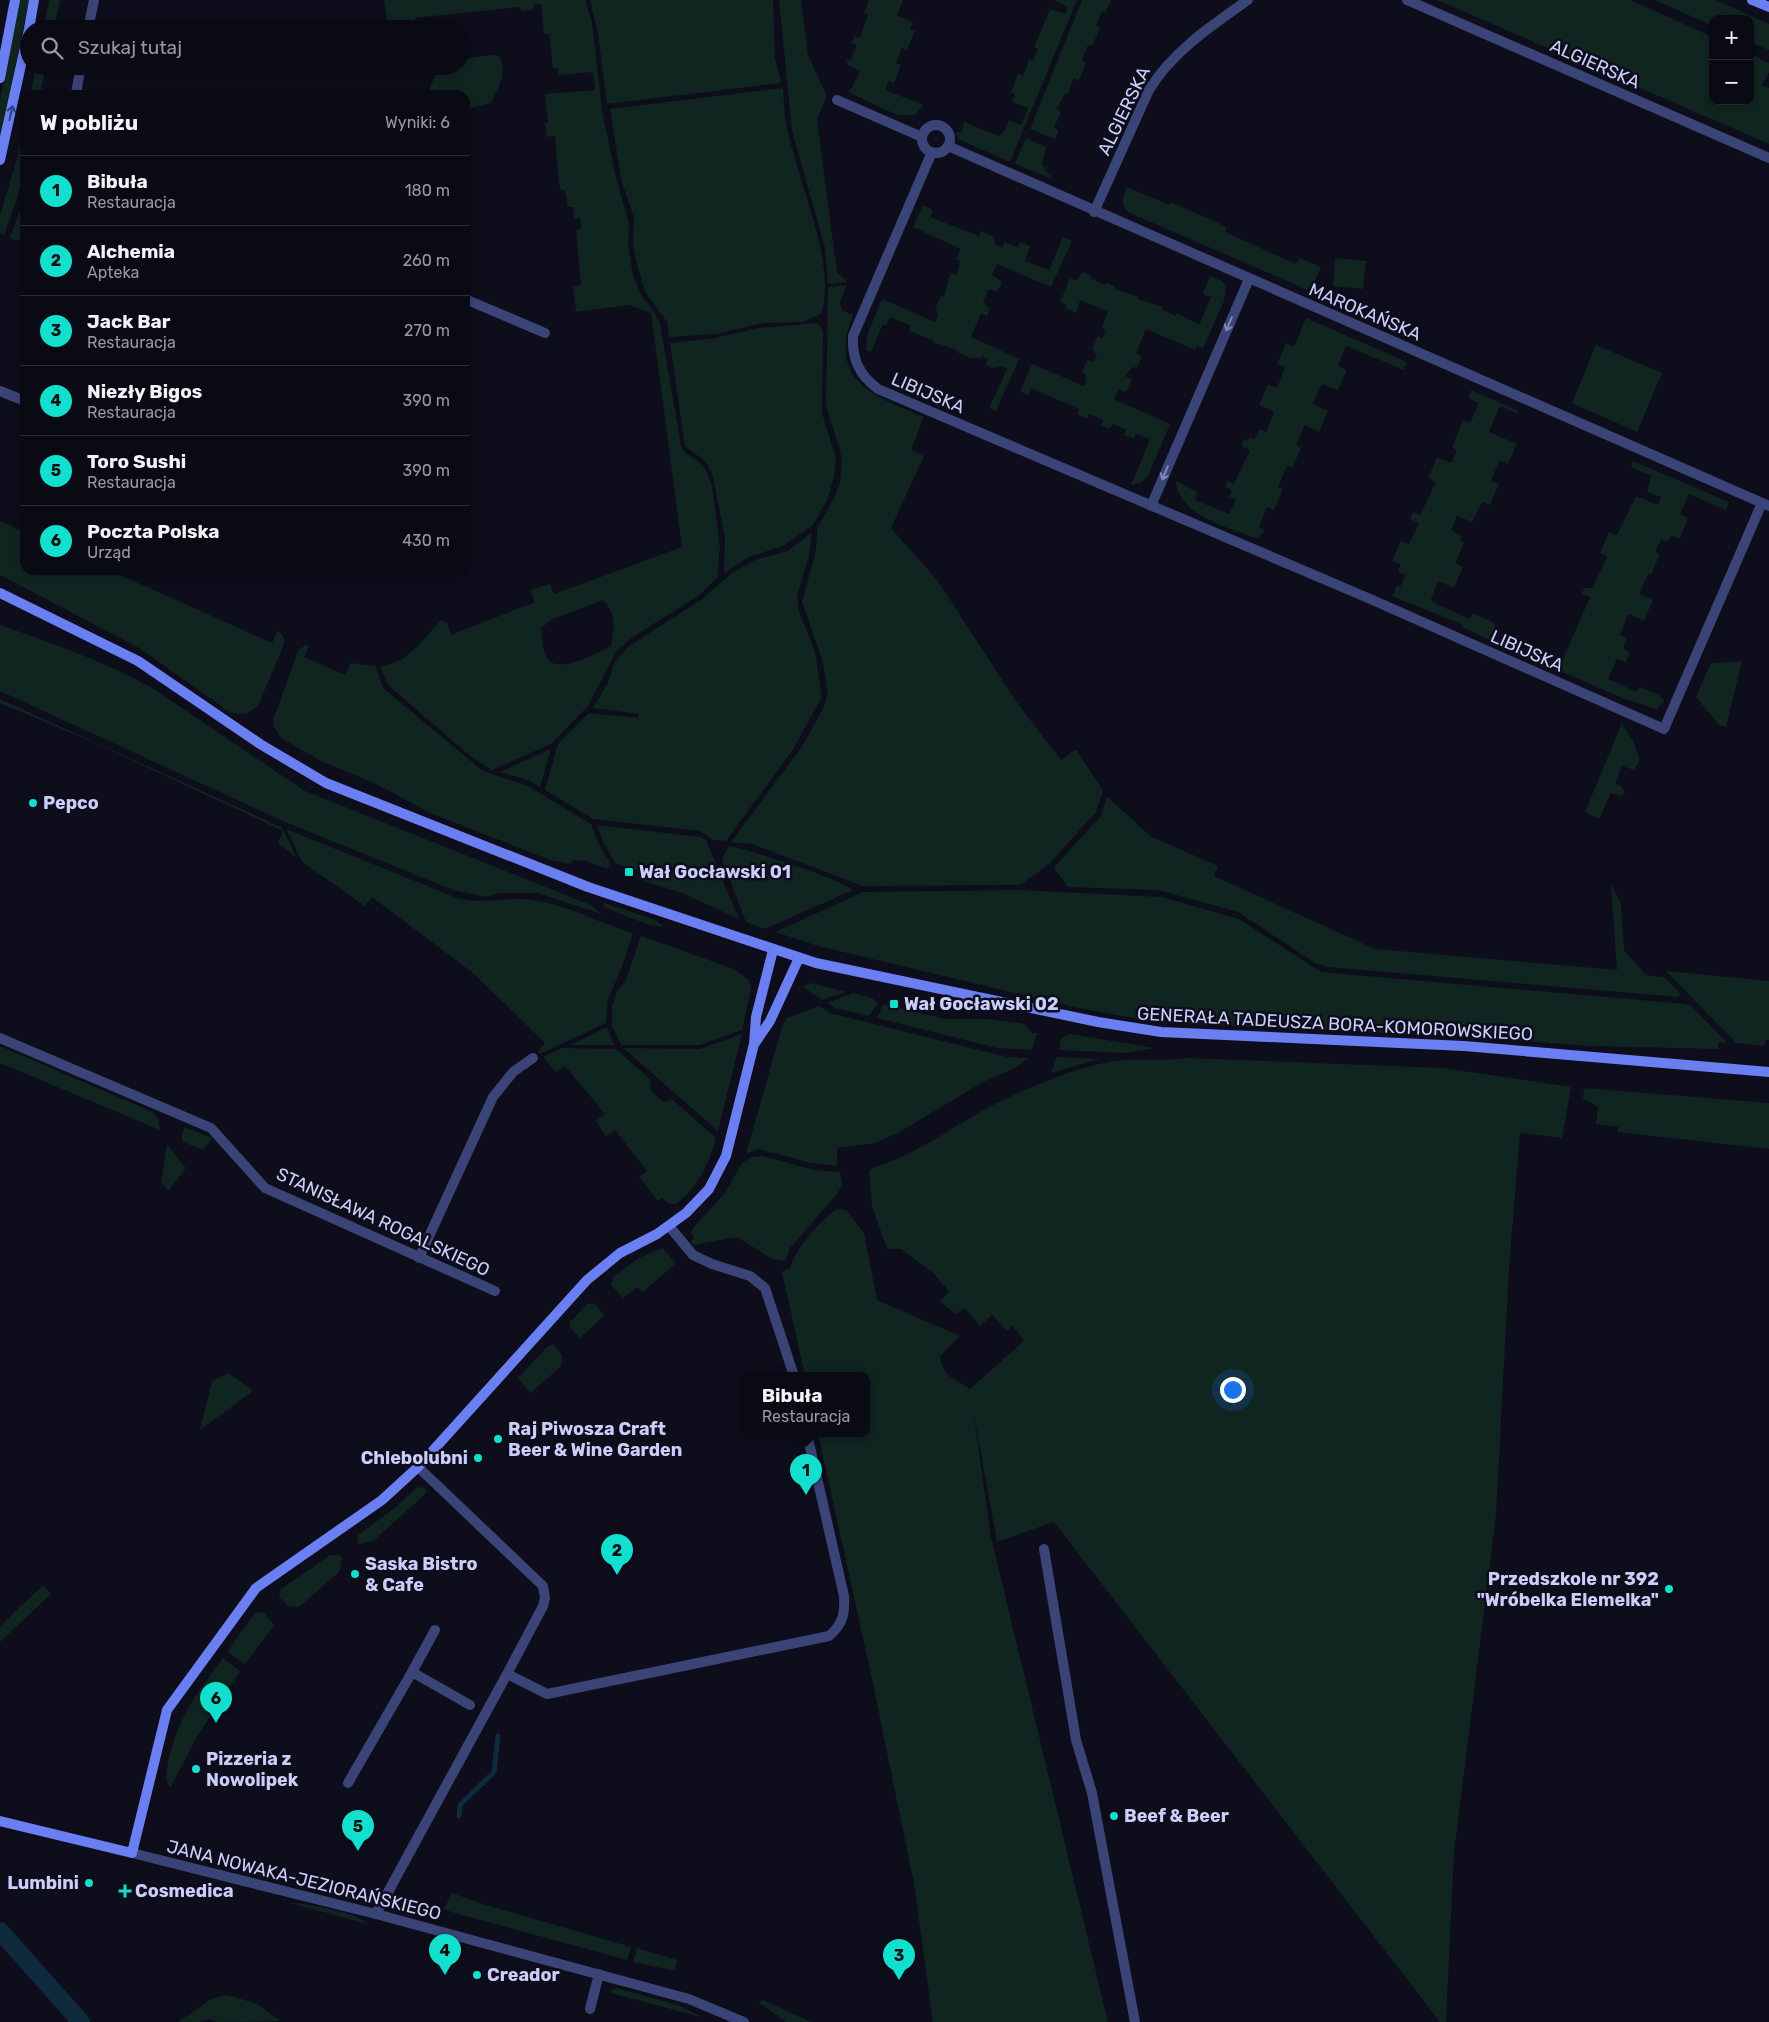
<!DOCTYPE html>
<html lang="pl">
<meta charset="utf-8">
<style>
:root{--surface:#0a0a14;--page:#181822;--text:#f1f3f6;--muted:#999aa0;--line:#2a2b34;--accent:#13dfcf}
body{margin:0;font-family:Rubik,sans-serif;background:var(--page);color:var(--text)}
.controls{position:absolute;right:15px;top:15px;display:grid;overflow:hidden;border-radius:10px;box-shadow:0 2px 8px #0003}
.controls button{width:45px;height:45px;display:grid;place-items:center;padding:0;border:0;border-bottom:1px solid var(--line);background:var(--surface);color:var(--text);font:25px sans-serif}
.you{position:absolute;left:1232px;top:1389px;width:18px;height:18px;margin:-12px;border:4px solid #fff;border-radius:50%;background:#1a73e8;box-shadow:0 0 0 8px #1a73e833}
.badge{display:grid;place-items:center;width:32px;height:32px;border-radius:50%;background:var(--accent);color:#111;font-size:16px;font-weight:700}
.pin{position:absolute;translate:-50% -41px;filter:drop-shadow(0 1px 2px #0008)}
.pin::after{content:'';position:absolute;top:26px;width:18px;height:15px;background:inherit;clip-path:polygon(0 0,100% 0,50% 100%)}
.popup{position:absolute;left:742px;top:1372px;width:128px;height:65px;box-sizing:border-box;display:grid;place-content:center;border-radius:10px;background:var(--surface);filter:drop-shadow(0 1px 4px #0005);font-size:16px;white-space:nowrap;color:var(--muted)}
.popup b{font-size:19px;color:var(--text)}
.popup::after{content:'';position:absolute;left:50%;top:100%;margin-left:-10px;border:10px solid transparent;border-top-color:var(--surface)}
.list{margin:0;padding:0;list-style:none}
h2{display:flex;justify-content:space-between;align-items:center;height:65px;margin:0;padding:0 20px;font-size:21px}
h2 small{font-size:16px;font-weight:400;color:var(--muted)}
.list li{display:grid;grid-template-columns:32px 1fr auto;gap:15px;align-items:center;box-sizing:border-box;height:70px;padding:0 20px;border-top:1px solid var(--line)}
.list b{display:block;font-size:19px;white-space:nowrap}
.list p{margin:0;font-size:16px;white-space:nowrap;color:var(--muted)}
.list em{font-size:16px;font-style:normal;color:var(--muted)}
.icon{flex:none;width:28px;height:28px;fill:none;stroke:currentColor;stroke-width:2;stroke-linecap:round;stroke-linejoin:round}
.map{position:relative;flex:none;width:1769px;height:2022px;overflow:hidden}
.search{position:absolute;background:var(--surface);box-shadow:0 2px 8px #0003;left:20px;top:20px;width:450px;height:55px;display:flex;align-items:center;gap:12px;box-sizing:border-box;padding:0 18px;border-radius:28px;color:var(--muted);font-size:19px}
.panel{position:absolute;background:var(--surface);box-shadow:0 2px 8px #0003;left:20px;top:90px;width:450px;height:485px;border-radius:15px}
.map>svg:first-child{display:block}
.green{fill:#102420;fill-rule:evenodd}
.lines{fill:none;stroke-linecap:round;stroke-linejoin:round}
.stream{stroke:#0f293d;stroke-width:5}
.canal{stroke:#0f293d;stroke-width:18}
.street{stroke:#3b4476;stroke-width:10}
.secondary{stroke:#6a7ff2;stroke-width:10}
.oneway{stroke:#37407c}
.oneway2{stroke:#8389b8}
.poi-dot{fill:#13dfcf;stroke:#0d0d1b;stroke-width:2}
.labels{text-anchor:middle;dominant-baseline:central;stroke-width:5;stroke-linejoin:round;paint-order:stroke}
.street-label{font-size:18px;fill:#cbcefb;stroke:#0d0d1b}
.poi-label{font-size:18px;font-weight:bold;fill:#cbcefb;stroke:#0d0d1b;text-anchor:start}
</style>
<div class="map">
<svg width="1769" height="2022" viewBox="0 0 1769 2022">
<rect width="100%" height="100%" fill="#0d0d1b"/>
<!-- green -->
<path class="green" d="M20,0H29L0,138V100Z
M49,0H60L54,29H44Z
M384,0H585L592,22L602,110L615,174L629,223L628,243L633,276L642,297L653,310L660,324L681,446L685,452L704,466L712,485L720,547L717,578L698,596L633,637L617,650L588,706L551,744L492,770L470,756L388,685L380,666C408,664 423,639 441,620L447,623L451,635L535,602L530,590L550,584L554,594L682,547L651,313L629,305L576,312L573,287L581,285L576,230L581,229L580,218L574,219L573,207H568L565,190H561L559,185L555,136L547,137L545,123L548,122L545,94L595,90L593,72L559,75L558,68H553L549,34H544L541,4L533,5V10L521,11L520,7L415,18L416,27L403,28L402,25L388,27ZM603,600C617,614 614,627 611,646C597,653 555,677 546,656C542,649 542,637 541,628L553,619Z
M590,0H773L775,58L781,83L607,104L598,34Z
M779,0H801L808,55L827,96L817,119L837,273L848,282L828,284L825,248L792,131Z
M869,0H903L897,15L913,22L910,29L915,31L907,50L902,48L896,63L901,65L894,83L889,81L885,90L924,105L915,115H897L848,92L852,88L860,71L849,66L845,59L850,61L857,45L852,43L854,36L860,38L868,15L864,13Z
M1054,0H1077L1010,162L958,139L955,133L962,131L964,122L999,136L1006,129L1009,120L1021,125L1028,108L1012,102L1015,94L1011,92L1018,74L1023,76L1029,60L1033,61L1038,49L1034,47L1050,9L1065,14L1068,7Z
M1082,0H1111L1106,12L1102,11L1096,26L1100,28L1092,46L1088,45L1082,60L1086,63L1079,80L1074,78L1068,94L1066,93L1056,109L1061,112L1054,128L1059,130L1055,139L1030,129Z
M1437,0H1630L1713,37V101H1750V54L1769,63V72L1762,85L1769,88V144Z
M1655,0H1716L1769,24V50L1750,42V19H1713V26Z
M492,55L499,56C508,73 498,88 491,103L465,109V95H427L439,66H461V59Z
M36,66H46L40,95H30Z
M783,88C784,101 784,114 787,127C796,178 838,264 821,314L803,322L763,323L716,334L669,337L667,322L645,292L637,265L633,244L634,218L621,179L610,109Z
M25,118V165L17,199L4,235L0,233V215L17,159Z
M1026,138L1046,147L1042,164L1052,179L1015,164Z
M1127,187L1169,205L1171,202L1227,227L1225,232L1296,264L1299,258L1321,267L1310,291L1130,213C1119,206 1123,197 1127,187Z
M25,196V238C20,241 15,241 10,238Z
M923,205L933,210L930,217L979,236L981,231L994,237L995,244L1002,248L1005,242L1017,247L1020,242L1030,246L1025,261L1049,270L1063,237L1072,241L1051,287L997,264L992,275L1002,282L997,292L989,289L983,302L990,309L987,316L981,313L971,337L1019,359L996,411L989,408L1007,369L1001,366L992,368L986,365L988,359L982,356V358H970L957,352V350L933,342V340L909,331L911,326L890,317L886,326L883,324L871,352L866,350L867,335L882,299L935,322L938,315L935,309L941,296L944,297C947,289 947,281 951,273L957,275L960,261L956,259L961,249L913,227Z
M1335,258L1366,261L1363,289L1333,286Z
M1082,272L1092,276L1091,279L1105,285L1106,282L1115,287V289L1139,297L1138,299L1163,307L1162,309L1176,316L1177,313L1199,325L1213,293L1210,297L1203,294L1210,276L1220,280L1226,286L1224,301L1203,348L1197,346L1195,350L1146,329L1136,353L1142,356L1137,368L1133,367L1125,376L1132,379L1126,392L1119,390L1114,399L1170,424L1148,476L1141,483L1131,485L1150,439L1136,434L1134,439L1124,435L1126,430L1113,424L1110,429L1101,425L1103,420L1089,414L1087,419L1077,414L1079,409L1031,388L1028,395L1020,391L1032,364L1084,386L1086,382L1085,374L1082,372L1087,360L1094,362L1097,356L1092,349L1098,336L1103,338L1105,332L1102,326L1108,312L1080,300L1076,313L1065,308L1067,305L1060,302L1070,278L1077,281Z
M847,285L840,302L842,310L853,315C827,381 874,396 924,417L911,450L924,456L891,528L938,581L1015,700L1061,760L1076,749L1103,791L1096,812L1049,864L1020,885L863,886L752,844L731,842L801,748L823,709L828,693L822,659L802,602L816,550L817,528L835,496L840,481L842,462L840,450L826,406L828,290L830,287Z
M1306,318L1407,362L1404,370L1346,346L1338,366L1347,370L1338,390L1322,384L1313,404L1328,411L1319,432L1305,425L1296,445L1301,448L1292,468L1287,466L1278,487L1283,489L1274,510L1267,507L1259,527L1264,530L1260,537L1257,539C1229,527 1179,517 1176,481L1197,492L1195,500L1229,514L1236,499L1229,497L1232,490L1225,487L1228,481L1234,484L1250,450L1241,446L1244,439L1248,441L1250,437L1255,439L1259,429L1266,432L1274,412L1259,405L1268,384L1277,388L1285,367L1277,364L1286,343L1294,347Z
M816,323L820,325L823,332L822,413L836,458L834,477L827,500L813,525L783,546L749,557L724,573L725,539L713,476L706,462L685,446L670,343L715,338L758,328Z
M1596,345L1662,373L1637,432L1572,403Z
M1471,390L1519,411L1518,414L1500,406L1489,432L1517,444L1508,464L1499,461L1491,481L1499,484L1490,505L1482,502L1472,522L1457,516L1451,530L1462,536L1460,540L1464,543L1455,563L1463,567L1454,588L1438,581L1431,599L1434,603L1470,619L1473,613L1493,622L1495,626L1489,640L1462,627L1463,625L1392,596L1397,585L1400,587L1406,575L1398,572L1401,564L1392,561L1401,541L1409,544L1419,523L1410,519L1413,512L1420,515L1436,482L1428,478L1437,457L1451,463L1457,450L1452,447L1463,420L1470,423L1479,403L1468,398Z
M1633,461L1729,502L1726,510L1689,494L1680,514L1688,518L1680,539L1671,535L1668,542L1661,539L1655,552L1660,554L1651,575L1648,574L1639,594L1653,600L1644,621L1628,614L1620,635L1626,638L1623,649L1630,652L1626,662L1617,659L1608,679L1637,692L1640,687L1659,695L1664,701L1656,709L1622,698L1526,656L1562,670L1559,668L1590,597L1582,594L1584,588H1592L1607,557L1600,553L1609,532L1617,535L1636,496L1658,505L1661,497L1647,492L1651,476L1631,467Z
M0,521L25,532V570H109L272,643L278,630L284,638V644L258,706L246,714L231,713L139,648L0,575Z
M812,532L809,555L797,596L799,612L815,651L822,697L792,751L726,841L713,840L700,831L593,819L545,790L558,744L589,713L638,718L639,714L593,708L608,683L614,663L629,646L701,600L733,572L755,560L788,551Z
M0,625C52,643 104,661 152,688L305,791L591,905L602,914L537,893H500L486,897L453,890L285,822L0,691Z
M305,645H309L304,657L345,675L351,663L376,666L383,688L483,771L528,786L591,824L598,843L610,862L608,869L586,861L572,860L571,864L550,860L430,813L376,784L321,761L281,738L274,727L273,720L298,651Z
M1742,661L1726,727L1719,725L1696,697L1711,663Z
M0,699L281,827L284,831L297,858L278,843L283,831L95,743L0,703Z
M1622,723L1633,741L1640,760L1634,770L1622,766L1615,783L1622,787L1625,793L1621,796L1611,793L1599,819L1585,812Z
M551,749L540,787L528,780L499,772Z
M1107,796L1150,836L1218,866L1214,876L1375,949L1617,970L1611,884L1621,904L1624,950L1646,975L1664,977L1680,993L1678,997L1327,967L1315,963L1238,912L1158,890L1068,887L1055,869V866L1101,816Z
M597,825L700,837L706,840L739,919L682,893L640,880L637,877L640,871L616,864L603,842Z
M286,829L457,898C485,905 506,896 533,900C568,905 599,923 633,933L622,967L608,999L606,1023L540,1054L538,1052L545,1043L473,973L372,897L365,906L302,862Z
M729,846C746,848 845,881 853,890L765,929L746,922L722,859Z
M1019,890L1162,897L1239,919L1321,972L1686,1004L1693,1007L1727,1043L1718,1042V1049L1590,1046L1442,1035L1161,1023L1078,1008L818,946L775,932L863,892Z
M604,903L653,919L664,926C654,930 616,911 604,907Z
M642,936L734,969L749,980L751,989L742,1030L700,1045H621L612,1026V1007L617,991L626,980L640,938Z
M1666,971L1769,981V1040H1766L1764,1046L1736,1043Z
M811,983L846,992L822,1000L803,987Z
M853,993L872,998L878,1003L869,1016L835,1008L827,1003Z
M883,1004L945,1019H989L1025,1024L1031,1033H1037L1032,1050L997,1048L877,1018Z
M819,1006L830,1013L983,1051L1007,1057L1028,1058L1017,1067L983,1082L898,1133L875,1143L837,1148V1166L811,1163L759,1149L746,1154L782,1027L787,1018Z
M607,1027L614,1045H570Z
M742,1034L718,1131L623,1048L700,1049Z
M1070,1034L1155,1048L1126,1053L1059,1050L1061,1038Z
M0,1046L153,1112L159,1121L160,1130L0,1063Z
M562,1048L616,1049L651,1080L650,1090L664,1102L672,1099L716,1138C709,1164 698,1187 676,1204H669L662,1198L658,1201L639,1177L647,1171L615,1130L606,1137L596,1121L605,1114L565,1066L556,1072L543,1057Z
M1057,1057L1098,1059L1051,1073Z
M1187,1058L1443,1068L1571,1087L1562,1138L1520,1133L1509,1269L1496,1515L1454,1853L1446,2022H1440L1054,1522L997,1542L974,1415L991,1537L1108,2022H933L914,1884L872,1679L818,1434H866V1376H805L782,1272L790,1268C797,1245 818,1225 836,1209L846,1210L864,1233L877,1300L960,1336L940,1356C942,1377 956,1379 970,1389L1024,1341L1013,1326L1007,1331L992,1315L980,1326L965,1308L957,1314L940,1302L949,1291L933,1273L901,1249H887L872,1206L869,1172L872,1168C918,1155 955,1124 997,1103C1032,1086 1087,1062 1126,1060C1147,1059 1166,1061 1187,1058Z
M1584,1088L1769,1103V1149L1617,1132L1618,1127L1596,1124L1598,1106L1583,1099Z
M185,1127L213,1138L203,1150L183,1142L181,1136Z
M167,1144L186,1168L169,1190L161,1182Z
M762,1156L814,1170L840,1172L842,1184L838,1193L790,1248L785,1261L772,1259L737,1237L693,1245L691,1241L694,1238L691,1232L693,1228L724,1194L742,1163L752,1157Z
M662,1248L676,1263L643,1292L637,1287L623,1298L611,1285L613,1277L639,1258Z
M594,1303L604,1315L603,1317L580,1338L570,1328V1322L587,1304Z
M549,1345H554L562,1355L561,1366L531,1393L518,1378Z
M229,1373L253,1391L200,1430L212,1381Z
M424,1487L427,1491L423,1496L373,1541L359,1544L357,1542L358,1535L396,1507L416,1488Z
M330,1555H339L342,1559L340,1571L299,1607L288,1606L279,1597L281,1589Z
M43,1585L51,1594L0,1642V1626Z
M263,1612L274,1625L245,1664L227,1652L255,1613Z
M223,1658L240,1671L198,1735L170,1788C164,1778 167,1769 169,1758C178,1719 198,1690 223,1658Z
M452,1893L486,1905L631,1947L627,1960L451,1912L444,1909Z
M290,1903C306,1903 359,1913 368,1924Z
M637,1948L677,1960L675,1971L633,1962Z
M617,1988L678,2005L704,2018L611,1993L612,1989Z
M227,1995L255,2003L281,2021L217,2022L210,2019L199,2022H178L211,1999Z
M763,2000L811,2022H786L758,2002Z"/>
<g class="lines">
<!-- stream -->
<path class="stream" d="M459,1816L460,1805L494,1772L498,1736"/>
<!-- canal -->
<path class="canal" d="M0,1931L81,2022"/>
<!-- street -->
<path class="street" d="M1407,0L1769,158
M88,29L94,0
M81,66L76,93L84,95
M837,100L922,137
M922 139a14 14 0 1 1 28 0a14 14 0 1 1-28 0Z
M948,146L1769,506
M932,152L853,336C852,359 859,375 878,389L1368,598L1664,729L1762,503
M1094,212L1149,90C1172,52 1211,26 1248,0
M465,299L545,333
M0,391L25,401
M1151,506L1249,279
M0,1038L211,1128L265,1188L495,1291
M669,1226L693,1255L712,1264L750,1276L765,1288L794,1376
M419,1258L493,1097L513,1072L533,1058
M418,1467L543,1586L545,1598L543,1606L507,1674L547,1694L829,1636C843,1624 845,1614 844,1596L807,1434
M1044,1549L1076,1740L1092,1793L1135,2022
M412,1672L435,1630
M348,1783L412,1672L470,1705
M132,1853L376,1914L689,1999L744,2022
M376,1914L507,1674
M590,2009L599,1974"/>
<!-- secondary -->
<path class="secondary" d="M1752,0L1769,7
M29,29L34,0
M0,78L15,0
M0,160L29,29
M0,593L138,661L260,744L326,783L588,887L816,963L1098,1022L1161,1032L1464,1046L1769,1072
M755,1043L770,1021L799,958
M0,1821L132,1853L167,1710L256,1588L382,1500L418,1467L587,1280L620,1253L657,1234L686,1213L709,1189L726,1156L754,1044L756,1017L773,950"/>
</g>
<!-- one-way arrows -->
<defs><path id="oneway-shaft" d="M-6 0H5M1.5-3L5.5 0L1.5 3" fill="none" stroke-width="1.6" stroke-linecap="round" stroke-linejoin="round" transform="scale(1.25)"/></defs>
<use class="oneway" href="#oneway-shaft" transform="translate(11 113) rotate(-78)"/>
<g class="oneway2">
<use href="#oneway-shaft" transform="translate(1229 324) rotate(113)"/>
<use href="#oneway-shaft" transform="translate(1165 473) rotate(113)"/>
</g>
<!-- markers -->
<g class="poi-dot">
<circle cx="33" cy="803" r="5"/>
<rect x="624" y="867" width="10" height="10" rx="2.5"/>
<rect x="889" y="999" width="10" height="10" rx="2.5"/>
<circle cx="498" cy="1439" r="5"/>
<circle cx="478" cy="1458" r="5"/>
<circle cx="355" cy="1574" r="5"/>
<circle cx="1669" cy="1589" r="5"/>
<circle cx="196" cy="1769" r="5"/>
<circle cx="1114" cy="1816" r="5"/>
<circle cx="89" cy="1883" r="5"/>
<path d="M122.5 1883.5h5v5h5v5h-5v5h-5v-5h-5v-5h5z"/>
<circle cx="477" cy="1975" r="5"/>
</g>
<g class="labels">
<!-- street labels -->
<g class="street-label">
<text transform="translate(1595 64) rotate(24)">ALGIERSKA</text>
<text transform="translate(1124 111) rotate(-64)">ALGIERSKA</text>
<text transform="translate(1365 312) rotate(23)">MAROKAŃSKA</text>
<text transform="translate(928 393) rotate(23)">LIBIJSKA</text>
<text transform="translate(1527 651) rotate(24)">LIBIJSKA</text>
<text transform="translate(1335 1024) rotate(3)">GENERAŁA TADEUSZA BORA-KOMOROWSKIEGO</text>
<text transform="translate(383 1222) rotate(25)">STANISŁAWA ROGALSKIEGO</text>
<text transform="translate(304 1880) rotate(14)">JANA NOWAKA-JEZIORAŃSKIEGO</text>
</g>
<!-- poi labels -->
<g class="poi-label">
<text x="43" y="803">Pepco</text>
<text x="639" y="872">Wał Gocławski 01</text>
<text x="904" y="1004">Wał Gocławski 02</text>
<text x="508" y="1429">Raj Piwosza Craft<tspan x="508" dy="21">Beer &amp; Wine Garden</tspan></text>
<text x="468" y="1458" text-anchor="end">Chlebolubni</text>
<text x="365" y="1564">Saska Bistro<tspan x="365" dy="21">&amp; Cafe</tspan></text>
<text x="1659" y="1579" text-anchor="end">Przedszkole nr 392<tspan x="1659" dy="21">"Wróbelka Elemelka"</tspan></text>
<text x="206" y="1759">Pizzeria z<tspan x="206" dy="21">Nowolipek</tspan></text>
<text x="1124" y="1816">Beef &amp; Beer</text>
<text x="79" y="1883" text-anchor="end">Lumbini</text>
<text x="135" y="1891">Cosmedica</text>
<text x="487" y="1975">Creador</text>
</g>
</g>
</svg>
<div class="controls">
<button>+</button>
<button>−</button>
</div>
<div class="you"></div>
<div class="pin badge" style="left:806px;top:1495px">1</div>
<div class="popup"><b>Bibuła</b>Restauracja</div>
<div class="pin badge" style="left:617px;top:1575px">2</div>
<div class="pin badge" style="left:899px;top:1980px">3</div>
<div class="pin badge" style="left:445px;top:1975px">4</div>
<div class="pin badge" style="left:358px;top:1851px">5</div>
<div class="pin badge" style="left:216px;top:1723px">6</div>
<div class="search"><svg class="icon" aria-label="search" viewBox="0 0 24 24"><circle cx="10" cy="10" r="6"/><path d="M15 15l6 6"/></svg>Szukaj tutaj</div>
<section class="panel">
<h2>W pobliżu<small>Wyniki: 6</small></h2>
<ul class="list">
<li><span class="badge">1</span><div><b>Bibuła</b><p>Restauracja</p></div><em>180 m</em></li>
<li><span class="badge">2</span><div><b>Alchemia</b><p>Apteka</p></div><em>260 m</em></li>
<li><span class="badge">3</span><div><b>Jack Bar</b><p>Restauracja</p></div><em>270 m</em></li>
<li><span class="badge">4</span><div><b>Niezły Bigos</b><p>Restauracja</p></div><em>390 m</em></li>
<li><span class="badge">5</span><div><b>Toro Sushi</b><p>Restauracja</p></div><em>390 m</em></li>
<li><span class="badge">6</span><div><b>Poczta Polska</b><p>Urząd</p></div><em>430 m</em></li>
</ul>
</section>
</div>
